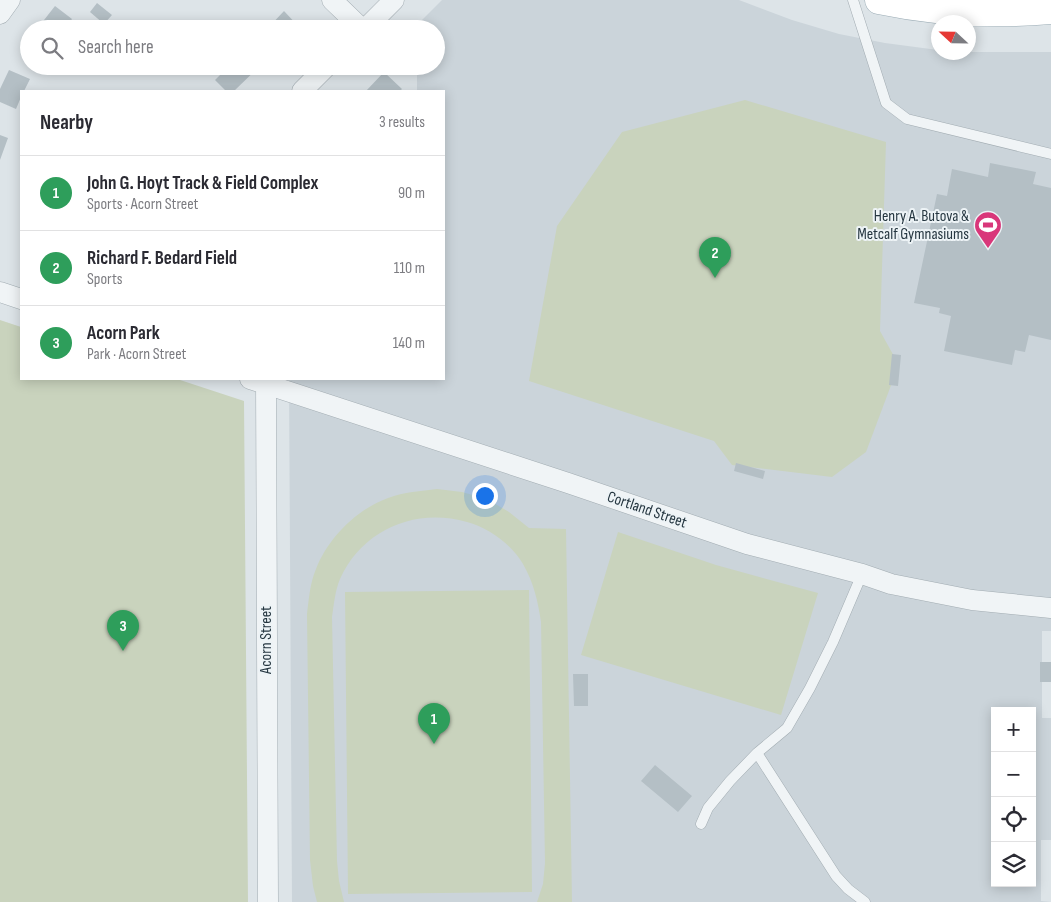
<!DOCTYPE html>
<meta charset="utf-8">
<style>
:root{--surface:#fff;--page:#f7f7f7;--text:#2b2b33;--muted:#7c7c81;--line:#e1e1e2;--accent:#d9377a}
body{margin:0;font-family:"Sofia Sans Condensed",sans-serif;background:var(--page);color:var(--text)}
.controls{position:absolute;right:15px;bottom:15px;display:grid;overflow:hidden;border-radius:0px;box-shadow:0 2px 12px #0003}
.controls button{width:45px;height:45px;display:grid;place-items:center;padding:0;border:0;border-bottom:1px solid var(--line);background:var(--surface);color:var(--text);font:25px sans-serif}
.compass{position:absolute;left:931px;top:15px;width:45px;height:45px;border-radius:50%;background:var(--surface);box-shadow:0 2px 12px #0003;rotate:292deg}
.you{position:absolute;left:484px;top:495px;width:18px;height:18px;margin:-12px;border:4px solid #fff;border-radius:50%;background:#1a73e8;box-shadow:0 0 0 8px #1a73e833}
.badge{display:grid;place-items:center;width:32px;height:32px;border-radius:50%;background:var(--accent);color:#fff;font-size:16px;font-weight:700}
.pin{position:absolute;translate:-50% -41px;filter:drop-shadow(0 1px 2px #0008)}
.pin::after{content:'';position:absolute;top:26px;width:18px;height:15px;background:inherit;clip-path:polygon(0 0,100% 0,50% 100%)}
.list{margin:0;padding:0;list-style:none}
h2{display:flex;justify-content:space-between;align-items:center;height:65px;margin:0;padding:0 20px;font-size:21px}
h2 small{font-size:16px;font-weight:400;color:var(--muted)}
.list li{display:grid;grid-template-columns:32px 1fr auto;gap:15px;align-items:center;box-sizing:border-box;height:75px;padding:0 20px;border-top:1px solid var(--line)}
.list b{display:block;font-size:19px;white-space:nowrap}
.list p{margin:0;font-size:16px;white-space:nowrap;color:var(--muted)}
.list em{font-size:16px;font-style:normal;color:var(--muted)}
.icon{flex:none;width:28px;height:28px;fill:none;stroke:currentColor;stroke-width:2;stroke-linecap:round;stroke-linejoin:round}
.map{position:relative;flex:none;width:1051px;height:902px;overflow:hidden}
.search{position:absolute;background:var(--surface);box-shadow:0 2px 12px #0003;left:20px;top:20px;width:425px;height:55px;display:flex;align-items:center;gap:12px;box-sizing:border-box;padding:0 18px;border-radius:28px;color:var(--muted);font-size:19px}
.panel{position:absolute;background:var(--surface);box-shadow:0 2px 12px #0003;left:20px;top:90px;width:425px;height:290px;border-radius:0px}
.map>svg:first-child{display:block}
.built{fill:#cbd4da;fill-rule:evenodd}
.green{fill:#c9d3bd}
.building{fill:#b4bfc5}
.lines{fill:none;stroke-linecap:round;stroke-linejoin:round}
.lane-casing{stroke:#a2acb2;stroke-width:11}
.street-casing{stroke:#a2acb2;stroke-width:21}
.primary-casing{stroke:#9bacb5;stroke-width:29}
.lane{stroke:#f0f4f6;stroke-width:10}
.street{stroke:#f0f4f6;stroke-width:20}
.primary{stroke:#fff;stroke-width:28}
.labels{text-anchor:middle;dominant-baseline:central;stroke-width:4;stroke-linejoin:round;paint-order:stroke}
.poi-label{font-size:16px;fill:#253640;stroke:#edf3f6;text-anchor:end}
.street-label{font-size:16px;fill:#253640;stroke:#edf3f6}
</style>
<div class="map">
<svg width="1051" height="902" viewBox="0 0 1051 902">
<rect width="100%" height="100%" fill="#dde4e8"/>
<!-- built -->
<path class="built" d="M442,0H739L792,20L839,34L885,43L938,50V52H1051V631H1042V718H1051V840H1041V901L1051,902H292L289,379H444V91H417V66H436V29H418V24ZM995,711H1032V883H995Z"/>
<!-- green -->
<path class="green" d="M745,100L886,142L880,331L895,358L893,380L866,452L832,477L732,465L714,441L529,381L557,226L622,132Z
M0,320L21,327V379H177L244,401L248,902H0Z
M437,489L462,492L487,499L509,512L529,528L566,529L572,902H537L543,884L545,863L541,622C538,602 534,583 523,564C511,544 489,528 467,522C415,507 362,530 340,579C335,591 334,604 332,617L337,861L339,881L344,902H317L313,886L310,860L307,614C309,598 310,583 316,569C328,538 357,509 388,498C404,492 421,491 437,489Z
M618,532L716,565L818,593L781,715L581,655Z
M529,590L532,892L348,894L345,592Z"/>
<!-- building -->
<path class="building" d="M97,3L112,15L104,24L90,12Z
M55,6L72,19L65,29H37Z
M284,11L299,27L297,29H267Z
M56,66H72L66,74Z
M221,66H260L234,91H226L215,80L225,70Z
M9,70L30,79L24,91H21V97L16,109L0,102V89Z
M384,72L402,89L400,91H366Z
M0,135L8,138L0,160Z
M990,163L1036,172L1033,184L1051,188V340L1029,335L1025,352L1015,350L1012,365L944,351L951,316L939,313L940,308L914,303L937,194L947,196L952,169L988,177Z
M892,354L901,355L898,386L889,385Z
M736,463L765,471L763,479L734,471Z
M1040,662H1051V682H1040Z
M573,674H588V706H574Z
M655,765L692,796L678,812L641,781Z"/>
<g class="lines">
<!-- lane casing -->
<g class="lane-casing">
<path id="lane" d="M853,0L886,103L907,119L1051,154
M757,753L836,876L848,889L865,902
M701,824L708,808L730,781L757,753L787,728L810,688L833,642L862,574"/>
</g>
<!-- street casing -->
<g class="street-casing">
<path id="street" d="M332,0L362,29
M0,14L10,0
M365,29L394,0
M302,91L327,66
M0,292L21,299
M250,379L568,483L747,544L862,574L891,584L972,600L1051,608
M266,379L268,902"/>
</g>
<!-- primary casing -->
<g class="primary-casing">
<path id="primary" d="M879,0C936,12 993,15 1051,10"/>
</g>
<!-- lane -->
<use href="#lane" class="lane"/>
<!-- street -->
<use href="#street" class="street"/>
<!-- primary -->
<use href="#primary" class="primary"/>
</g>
<!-- icons -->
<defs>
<g id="stadium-pin" transform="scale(1.4375)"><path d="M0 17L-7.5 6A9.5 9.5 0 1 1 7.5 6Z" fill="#d9377a" stroke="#edf3f6"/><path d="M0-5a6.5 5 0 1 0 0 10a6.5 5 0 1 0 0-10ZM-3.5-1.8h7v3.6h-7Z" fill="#fff"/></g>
</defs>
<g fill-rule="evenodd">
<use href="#stadium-pin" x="988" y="225"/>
</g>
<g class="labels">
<!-- poi labels -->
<g class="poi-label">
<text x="969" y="216">Henry A. Butova &amp;<tspan x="969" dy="18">Metcalf Gymnasiums</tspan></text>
</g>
<!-- street labels -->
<g class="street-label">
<text transform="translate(647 510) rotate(19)">Cortland Street</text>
<text transform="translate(266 640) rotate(-90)">Acorn Street</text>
</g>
</g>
</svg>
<div class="controls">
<button>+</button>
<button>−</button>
<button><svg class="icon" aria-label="locate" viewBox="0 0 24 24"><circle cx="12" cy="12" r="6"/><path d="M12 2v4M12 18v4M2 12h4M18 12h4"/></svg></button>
<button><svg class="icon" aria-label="layers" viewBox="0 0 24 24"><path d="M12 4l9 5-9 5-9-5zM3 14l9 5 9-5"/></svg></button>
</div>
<svg class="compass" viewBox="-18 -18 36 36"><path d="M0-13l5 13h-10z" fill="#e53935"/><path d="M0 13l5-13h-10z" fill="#7c7c81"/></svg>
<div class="you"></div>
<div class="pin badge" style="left:434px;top:744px;background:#2e9e5b">1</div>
<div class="pin badge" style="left:715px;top:278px;background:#2e9e5b">2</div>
<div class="pin badge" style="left:123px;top:651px;background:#2e9e5b">3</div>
<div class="search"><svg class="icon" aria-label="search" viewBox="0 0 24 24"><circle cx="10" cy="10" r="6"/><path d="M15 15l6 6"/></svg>Search here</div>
<section class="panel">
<h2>Nearby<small>3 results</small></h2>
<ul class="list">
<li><span class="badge" style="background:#2e9e5b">1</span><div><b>John G. Hoyt Track &amp; Field Complex</b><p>Sports · Acorn Street</p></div><em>90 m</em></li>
<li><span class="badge" style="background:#2e9e5b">2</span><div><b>Richard F. Bedard Field</b><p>Sports</p></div><em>110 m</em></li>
<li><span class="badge" style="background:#2e9e5b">3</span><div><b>Acorn Park</b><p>Park · Acorn Street</p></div><em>140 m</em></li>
</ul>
</section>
</div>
